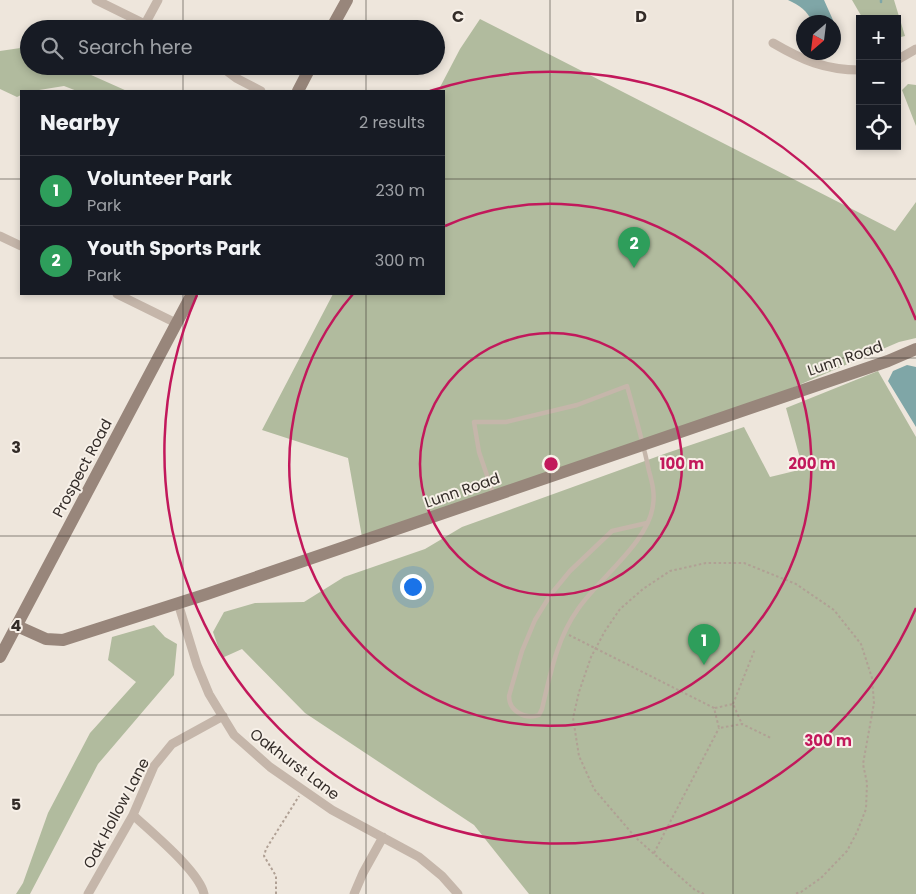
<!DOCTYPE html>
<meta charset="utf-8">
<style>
:root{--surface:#171b24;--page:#242831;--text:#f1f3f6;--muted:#9ea1a6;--line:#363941;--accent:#8c9099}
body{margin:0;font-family:Poppins,sans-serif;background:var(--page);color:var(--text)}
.controls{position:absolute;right:15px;top:15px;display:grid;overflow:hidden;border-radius:0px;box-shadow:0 2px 8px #0003}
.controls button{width:45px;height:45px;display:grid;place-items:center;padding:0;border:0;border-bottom:1px solid var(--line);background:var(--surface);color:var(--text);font:25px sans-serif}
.compass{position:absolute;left:796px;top:15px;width:45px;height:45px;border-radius:50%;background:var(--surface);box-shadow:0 2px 8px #0003;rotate:208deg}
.you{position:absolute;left:412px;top:586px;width:18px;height:18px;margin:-12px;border:4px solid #fff;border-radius:50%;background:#1a73e8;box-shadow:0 0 0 8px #1a73e833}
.badge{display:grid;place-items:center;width:32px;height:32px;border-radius:50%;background:var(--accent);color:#fff;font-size:16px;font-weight:700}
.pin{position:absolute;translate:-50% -41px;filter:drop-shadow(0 1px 2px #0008)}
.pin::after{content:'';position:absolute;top:26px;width:18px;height:15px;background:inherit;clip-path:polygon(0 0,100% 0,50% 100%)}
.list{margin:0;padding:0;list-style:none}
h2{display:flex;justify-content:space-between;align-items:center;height:65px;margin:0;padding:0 20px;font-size:21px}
h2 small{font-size:16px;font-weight:400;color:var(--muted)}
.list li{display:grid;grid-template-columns:32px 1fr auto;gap:15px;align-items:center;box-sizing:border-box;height:70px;padding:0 20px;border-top:1px solid var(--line)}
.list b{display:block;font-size:19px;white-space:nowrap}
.list p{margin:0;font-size:16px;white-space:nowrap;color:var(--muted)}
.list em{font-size:16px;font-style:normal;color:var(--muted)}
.icon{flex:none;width:28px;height:28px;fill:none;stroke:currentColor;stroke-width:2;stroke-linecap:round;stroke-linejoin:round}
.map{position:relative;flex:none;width:916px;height:894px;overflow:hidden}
.search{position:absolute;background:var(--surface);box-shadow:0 2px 8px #0003;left:20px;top:20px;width:425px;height:55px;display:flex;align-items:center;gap:12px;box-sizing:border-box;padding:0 18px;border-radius:28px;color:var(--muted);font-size:19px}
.panel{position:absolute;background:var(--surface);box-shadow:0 2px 8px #0003;left:20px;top:90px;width:425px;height:205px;border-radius:0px}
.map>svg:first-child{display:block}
.green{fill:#b1bb9e}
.water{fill:#7fa6a7}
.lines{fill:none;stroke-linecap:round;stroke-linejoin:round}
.stream{stroke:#7fa6a7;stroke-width:2.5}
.path{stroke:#b0a094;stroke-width:2;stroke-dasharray:2.5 2.5;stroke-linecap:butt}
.lane{stroke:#c5b6aa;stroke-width:4.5}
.street{stroke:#c5b6aa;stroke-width:9}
.secondary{stroke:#98867b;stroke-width:12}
.grid{fill:none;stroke:#332c28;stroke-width:1;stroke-opacity:0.55}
.ring{fill:none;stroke:#c2185b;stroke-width:2.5}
.labels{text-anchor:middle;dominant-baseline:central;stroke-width:4;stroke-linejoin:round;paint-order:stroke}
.street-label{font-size:15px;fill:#332c28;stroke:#f7f0e8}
.grid-label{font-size:16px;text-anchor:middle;font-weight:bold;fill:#332c28;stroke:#f7f0e8;stroke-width:4;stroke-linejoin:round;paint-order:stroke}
.centre{fill:#c2185b;stroke:#f7f0e8;stroke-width:2.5}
.ring-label{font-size:15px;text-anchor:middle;font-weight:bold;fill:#c2185b;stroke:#f7f0e8;stroke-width:4;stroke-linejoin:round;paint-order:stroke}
</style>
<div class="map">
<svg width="916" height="894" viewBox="0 0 916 894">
<rect width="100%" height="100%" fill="#eee6dc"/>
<!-- green -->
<path class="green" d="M852,0H894L905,36L897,38V19H863Z
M480,19L895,231L916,202V338L899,342L764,400L362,537L348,458L262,430L333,294H444V91H438L460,49Z
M27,47H29V66H71L127,91H77L64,86L33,91H21V95L17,97L0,89V51Z
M908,84L916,85V126L902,90Z
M878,371L916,437V894H529L474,825L305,713L242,649L222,658L213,632L224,612L255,603L304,602L344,577L425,549L462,527L667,453L744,427L770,477L803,469L786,408Z
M154,625L165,637L177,644L174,675L98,764L30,894H16L23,883L48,813L90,733L136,682L108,660L112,637Z"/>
<!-- water -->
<path class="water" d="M788,0H824L841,38L839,41L834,40V22H812C808,11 799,5 788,0Z
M907,365L916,367V427L888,381L893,371Z"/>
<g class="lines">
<!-- stream -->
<path class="stream" d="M881,0V2"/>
<!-- path -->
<path class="path" d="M569,635L714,708L719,728L742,724L771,738
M733,704L755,649
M715,708L733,704L742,724
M654,853L719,728
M276,894V876L264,856L266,849L299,796
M704,894L695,890L636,838L594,789L579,756L573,718L579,692L591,657L605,631L620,609L643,589L670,571L706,563H744L796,584L834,610L861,644L872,678L874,703L863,764L867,783L866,809L857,832L847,851L821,878L801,892L794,894"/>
<!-- lane -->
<path class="lane" d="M493,493L479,452L474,422H506L577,405L627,386C635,414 643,442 649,471C652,482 655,493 653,505C649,542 599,578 578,609C557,638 550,675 542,709L539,715C525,720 509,711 509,696L522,651L535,620L551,594L570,571L612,531L647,523"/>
<!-- street -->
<path class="street" d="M96,0L155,29
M145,24L158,0
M773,43C802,60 825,70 860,70
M897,60L916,49
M220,66L236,78L261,91
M0,236L21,246
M117,294L176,323
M178,603L197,665L209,694L234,735L270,767L332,810L419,857L442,876L458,894
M133,815C151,832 199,871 204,894
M88,894L133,815L154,766L172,744L223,716
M354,894L363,873L383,837"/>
<!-- secondary -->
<path class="secondary" d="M331,29L347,0
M298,91L311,66
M17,626L46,639L63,640L207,594L888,361L916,349
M0,657L192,294"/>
</g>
<!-- grid -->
<path class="grid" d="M183,0V29M366,0V29M550,0V894M733,0V894M183,66V91M366,66V91M0,179H21M444,179H916M183,294V894M366,294V894M0,358H916M0,536H916M0,715H916"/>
<!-- distance rings -->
<g class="ring">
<circle cx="551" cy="464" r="131"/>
<path d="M445 226A261 261 0 1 1 353 294"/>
<path d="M916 608A392 392 0 1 1 197 295M430 91A392 392 0 0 1 916 320"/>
</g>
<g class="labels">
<!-- street labels -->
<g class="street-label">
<text transform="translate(845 358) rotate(-19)">Lunn Road</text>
<text transform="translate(82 468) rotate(-62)">Prospect Road</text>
<text transform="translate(462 490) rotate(-19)">Lunn Road</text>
<text transform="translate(295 764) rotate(37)">Oakhurst Lane</text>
<text transform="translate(116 813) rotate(-62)">Oak Hollow Lane</text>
</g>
</g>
<g class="grid-label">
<text x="458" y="22">C</text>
<text x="641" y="22">D</text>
<text x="16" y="453">3</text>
<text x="16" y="631">4</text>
<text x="16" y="810">5</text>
</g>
<circle cx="551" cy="464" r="8" class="centre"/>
<g class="ring-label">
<text x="682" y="469">100 m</text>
<text x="812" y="469">200 m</text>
<text x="828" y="746">300 m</text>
</g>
</svg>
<div class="controls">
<button>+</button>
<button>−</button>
<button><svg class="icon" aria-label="locate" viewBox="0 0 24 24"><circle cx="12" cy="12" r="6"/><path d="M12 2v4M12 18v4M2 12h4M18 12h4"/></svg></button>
</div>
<svg class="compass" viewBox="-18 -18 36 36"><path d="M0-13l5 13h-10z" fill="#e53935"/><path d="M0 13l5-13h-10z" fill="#9ea1a6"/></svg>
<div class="you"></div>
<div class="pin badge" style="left:704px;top:665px;background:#2e9e5b">1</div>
<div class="pin badge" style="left:634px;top:268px;background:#2e9e5b">2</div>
<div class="search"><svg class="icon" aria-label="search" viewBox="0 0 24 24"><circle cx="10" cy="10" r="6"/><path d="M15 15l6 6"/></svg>Search here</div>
<section class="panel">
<h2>Nearby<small>2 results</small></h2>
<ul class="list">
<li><span class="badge" style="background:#2e9e5b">1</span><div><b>Volunteer Park</b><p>Park</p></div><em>230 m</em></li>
<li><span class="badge" style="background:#2e9e5b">2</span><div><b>Youth Sports Park</b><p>Park</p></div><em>300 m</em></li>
</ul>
</section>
</div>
